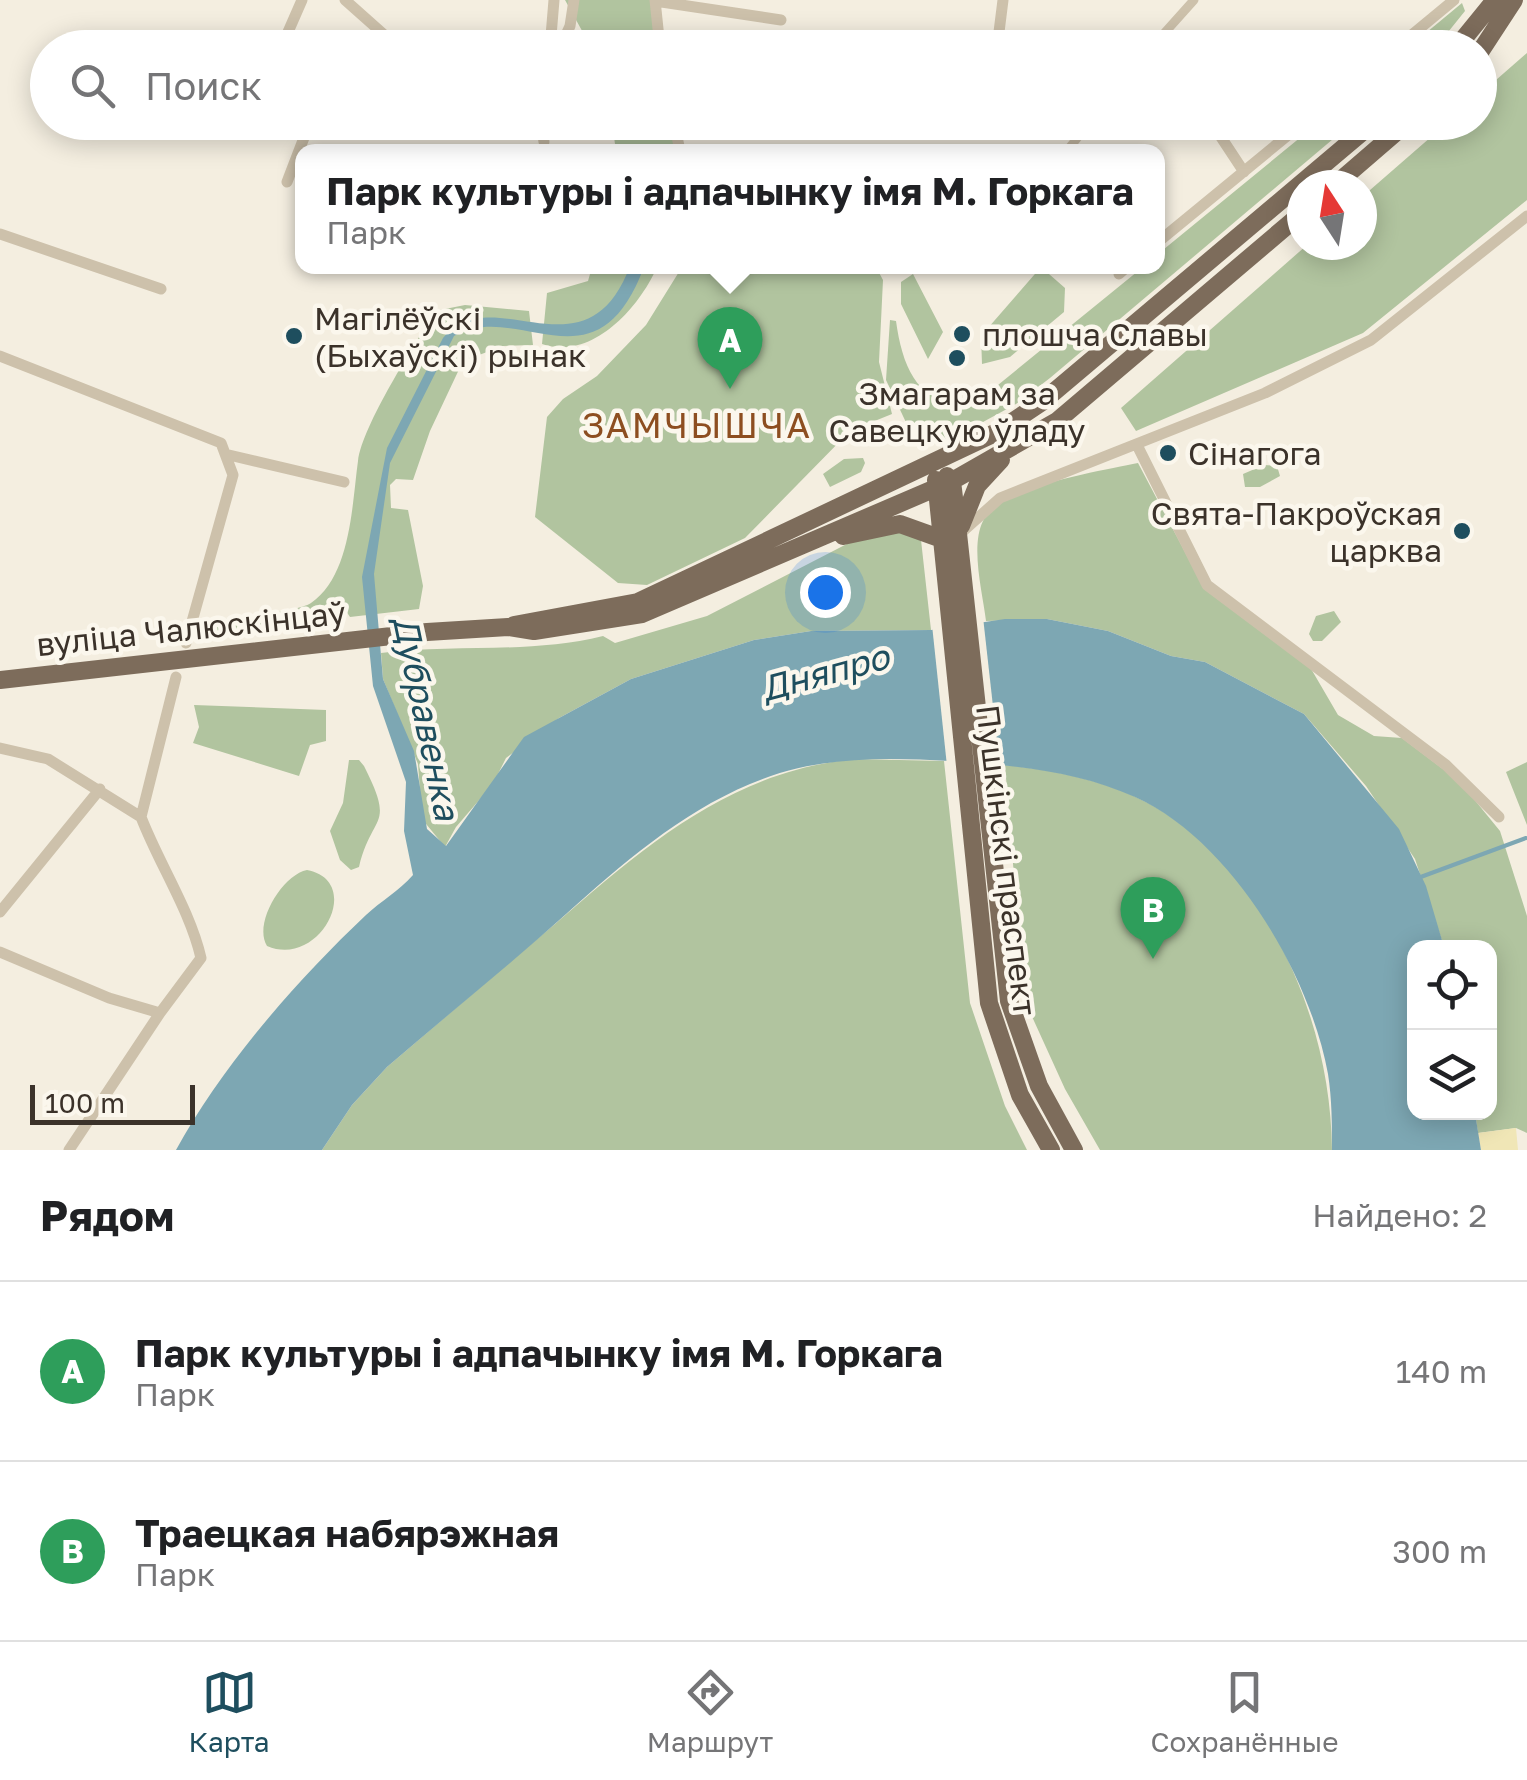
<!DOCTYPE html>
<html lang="ru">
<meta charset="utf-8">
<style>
:root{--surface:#fff;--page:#f2f2f2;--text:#202124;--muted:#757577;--line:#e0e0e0;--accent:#1e4e5e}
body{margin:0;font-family:"Golos Text",sans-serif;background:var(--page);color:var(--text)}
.controls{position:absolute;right:30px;bottom:30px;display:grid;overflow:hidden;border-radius:20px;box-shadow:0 5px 25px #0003}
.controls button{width:90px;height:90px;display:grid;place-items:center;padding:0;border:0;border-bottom:2px solid var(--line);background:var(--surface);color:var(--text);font:50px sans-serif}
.compass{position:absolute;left:1287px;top:170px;width:90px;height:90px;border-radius:50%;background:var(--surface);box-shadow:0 5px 25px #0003;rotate:348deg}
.scale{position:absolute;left:30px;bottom:25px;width:165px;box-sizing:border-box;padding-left:10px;border:5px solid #3b322a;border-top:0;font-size:28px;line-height:35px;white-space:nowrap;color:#3b322a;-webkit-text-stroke:8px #fbf7ed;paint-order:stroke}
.you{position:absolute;left:825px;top:592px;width:35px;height:35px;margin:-25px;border:8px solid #fff;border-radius:50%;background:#1a73e8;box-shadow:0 0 0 15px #1a73e833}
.badge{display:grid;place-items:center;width:65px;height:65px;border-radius:50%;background:var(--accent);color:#fff;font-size:32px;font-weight:700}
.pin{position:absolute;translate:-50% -82px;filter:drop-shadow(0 2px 5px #0008)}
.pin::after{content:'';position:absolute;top:52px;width:35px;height:30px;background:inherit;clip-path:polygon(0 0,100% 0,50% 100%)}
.popup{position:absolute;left:295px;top:144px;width:870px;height:130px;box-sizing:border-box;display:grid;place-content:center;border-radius:20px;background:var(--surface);filter:drop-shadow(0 2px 8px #0005);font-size:32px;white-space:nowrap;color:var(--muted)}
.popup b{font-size:38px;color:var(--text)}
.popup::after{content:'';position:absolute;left:50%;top:100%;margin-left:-20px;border:20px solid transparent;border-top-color:var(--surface)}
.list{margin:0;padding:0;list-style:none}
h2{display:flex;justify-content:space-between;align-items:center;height:130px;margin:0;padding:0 40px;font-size:42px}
h2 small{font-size:32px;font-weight:400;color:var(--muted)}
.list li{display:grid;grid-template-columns:65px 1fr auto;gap:30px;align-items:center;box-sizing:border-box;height:180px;padding:0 40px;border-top:2px solid var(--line)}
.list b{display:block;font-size:38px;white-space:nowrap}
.list p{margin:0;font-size:32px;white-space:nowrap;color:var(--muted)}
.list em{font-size:32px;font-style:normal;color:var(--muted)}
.icon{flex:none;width:55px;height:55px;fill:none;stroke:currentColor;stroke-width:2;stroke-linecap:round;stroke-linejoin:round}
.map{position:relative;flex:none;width:1527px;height:1150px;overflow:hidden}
.search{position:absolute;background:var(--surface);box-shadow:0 5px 25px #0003;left:30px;right:30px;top:30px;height:110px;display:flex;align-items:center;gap:25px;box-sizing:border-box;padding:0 35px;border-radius:55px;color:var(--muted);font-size:38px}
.sheet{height:490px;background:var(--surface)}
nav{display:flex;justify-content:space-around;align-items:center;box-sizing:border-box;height:140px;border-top:2px solid var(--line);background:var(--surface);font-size:28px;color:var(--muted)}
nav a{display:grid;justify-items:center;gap:5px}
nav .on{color:var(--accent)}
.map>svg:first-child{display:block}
.green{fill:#b1c49f}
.sand{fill:#f0e6b6}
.water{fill:#7da7b3}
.pier{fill:#f4eee0}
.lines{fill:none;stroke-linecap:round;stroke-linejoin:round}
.stream{stroke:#7da7b3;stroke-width:4}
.pedestrian{stroke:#cdc1ab;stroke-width:9}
.minor{stroke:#cdc1ab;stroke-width:11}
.primary{stroke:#7d6c5b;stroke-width:18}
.poi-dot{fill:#1e4e5e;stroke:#fbf7ed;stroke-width:4}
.labels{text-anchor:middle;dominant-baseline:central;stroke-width:9;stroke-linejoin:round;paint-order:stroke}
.poi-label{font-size:32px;fill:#3b322a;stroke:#fbf7ed;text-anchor:start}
.street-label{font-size:32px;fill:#3b322a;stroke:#fbf7ed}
.neighbourhood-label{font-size:35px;letter-spacing:2.5px;fill:#8d4e20;stroke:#fbf7ed}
.water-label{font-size:35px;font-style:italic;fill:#1e4e5e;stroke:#fbf7ed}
</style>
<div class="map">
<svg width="1527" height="1150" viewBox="0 0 1527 1150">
<rect width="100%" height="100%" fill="#f4eee0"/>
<!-- green -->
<path class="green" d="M565,0H650L658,47H591Z
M1462,3L1465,11L1436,47H1409Z
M1527,53V200L1363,333L1136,431L1121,408L1307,245H1362V197L1447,123L1480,122V94Z
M612,123H670L675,151H616Z
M1318,123H1352L1050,378L1016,404L939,446L911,433L886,380L890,320L896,321C903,372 922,415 982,398L1143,267L1158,266V254Z
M592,267H657C639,308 592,361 542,344L547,293L588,281Z
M682,267H876L883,280L879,362L892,414L850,431L745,538L647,585L618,583L535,517L547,417L563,399L597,376L646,325Z
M1041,267L1065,288L1064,312L1010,357L982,364L981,336Z
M913,274L943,332L928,359L901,304V282Z
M465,305L529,311L533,345L503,346L463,361L430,431L413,480L396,479L390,485L391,508L408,510L423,586L419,609L350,617L344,608H333L323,617L193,639L198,622C220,619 296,613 311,603C351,576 352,504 358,461C363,424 414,346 435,311Z
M844,459L863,458L865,463L861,472L830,487L823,474Z
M1138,463L1204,588L1310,667L1338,715L1374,736L1402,738L1460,782L1500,831L1527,916V1133L1516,1128L1478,1133L1475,1113L1490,1112V948L1444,947L1415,859L1366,786L1304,714L1205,662L1171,656L1108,631L1047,619L986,621C983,594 970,547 983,521C1000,486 1101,471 1138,463Z
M1264,465L1277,466L1280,476L1260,487H1245L1243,474Z
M890,526L921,540L931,630L811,631L754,640L631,679L559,718L506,758L493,784L456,827L445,847L422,819L418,764L383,679L381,653C454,644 531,654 603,636L615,643L707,616L870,532Z
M1334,611L1341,622L1322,641H1313L1309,634L1316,616Z
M194,705L326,710V741L310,745L299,776L193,743L199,727Z
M855,759L944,761L970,1003L1005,1106L1027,1150H322L352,1105L387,1067C443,1019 499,971 555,924C646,845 731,771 855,759Z
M349,760H359L364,766C396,829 372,812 359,867L351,870L340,860L330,831L343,803Z
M1527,762V825L1506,772Z
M1005,765C1058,770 1120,783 1165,813C1273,885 1331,1025 1332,1150H1100L1065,1089L1024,999Z
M307,870C365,881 320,969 267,946C253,924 282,875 307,870Z"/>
<!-- sand -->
<path class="sand" d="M1516,1128L1518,1150H1481L1478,1133Z"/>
<!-- water -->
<path class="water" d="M630,266L644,267C596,395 520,299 454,336L390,463L374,574L383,679L414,751L427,829L446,846L524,737L631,679L754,640L811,631L931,630L1005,619H1047L1108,631L1171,656L1205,662L1304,714L1399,829L1426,886L1444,947L1414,948V1112L1475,1113L1481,1150H1332C1332,1125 1332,1099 1328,1074C1310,974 1231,840 1135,797C1078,771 1013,765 950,761C881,757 815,756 750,784C679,814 622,864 565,915C507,967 446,1016 387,1067L352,1105L322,1150H176C223,1065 295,982 366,915C381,901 399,891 413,875L404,831L406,782L373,686L362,577L387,448L443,338C493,277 586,383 630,266Z"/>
<!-- pier -->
<path class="pier" d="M983,617L1000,769L947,766L932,625Z"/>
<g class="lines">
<!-- stream -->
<path class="stream" d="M1418,878L1526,838"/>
<!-- pedestrian -->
<path class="pedestrian" d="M1151,48L1194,0
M1066,152L1090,122"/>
<!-- minor -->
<path class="minor" d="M345,0L399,48
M655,0L660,48
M655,1L781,20
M1156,42L1160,48
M281,48L302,0
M550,48L554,0
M560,48L570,26L574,0
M997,48L1003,0
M1396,48L1454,0
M541,122L544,142
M674,122L680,151L695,152
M1211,122L1244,172
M988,126V122
M287,182L310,122
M0,234L161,289
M1158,242L1304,122
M1119,274L1128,266
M0,356L221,443L233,475L186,643
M1137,445L1207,585L1446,765L1499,817
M229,455L344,482
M961,533L1000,498L1265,393L1371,340L1527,216
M0,748L48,759L141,817
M141,817L176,677
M0,912L100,789
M0,952L109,998L160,1013L201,958C190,910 159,864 141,817
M69,1150L160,1013"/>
<!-- primary -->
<path class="primary" d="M1456,48L1495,0
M1480,52L1514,0
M1335,185L1408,122
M947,476L952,481L955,506L1009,1001L1039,1086L1074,1150
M936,480L989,1003L1020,1095L1051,1150
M961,526L977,486L1001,460
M843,536L900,524L939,538
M514,625L638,602L997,432L1042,402L1374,122
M0,680L427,632L508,627L534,631L642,614L952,481L1057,421L1302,213"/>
</g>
<!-- markers -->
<g class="poi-dot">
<circle cx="962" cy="334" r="10"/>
<circle cx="294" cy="336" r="10"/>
<circle cx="957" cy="358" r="10"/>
<circle cx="1168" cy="453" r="10"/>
<circle cx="1462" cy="531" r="10"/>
</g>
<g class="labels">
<!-- poi labels -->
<g class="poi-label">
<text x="314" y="318">Магілёўскі<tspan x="314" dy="37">(Быхаўскі) рынак</tspan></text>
<text x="982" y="334">плошча Славы</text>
<text x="957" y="393" text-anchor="middle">Змагарам за<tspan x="957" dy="37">Савецкую ўладу</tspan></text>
<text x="1188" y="453">Сінагога</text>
<text x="1442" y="513" text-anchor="end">Свята-Пакроўская<tspan x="1442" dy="37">царква</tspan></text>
</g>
<!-- street labels -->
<g class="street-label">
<text transform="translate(191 628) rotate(-6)">вуліца Чалюскінцаў</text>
<text transform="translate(1007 860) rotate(83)">Пушкінскі праспект</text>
</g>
<!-- neighbourhood labels -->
<g class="neighbourhood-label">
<text x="697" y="425">ЗАМЧЫШЧА</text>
</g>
<!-- water labels -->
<g class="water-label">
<text transform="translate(825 672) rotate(-15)">Дняпро</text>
<text transform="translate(427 718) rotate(78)">Дубравенка</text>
</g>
</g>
</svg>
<div class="controls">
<button><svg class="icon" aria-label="locate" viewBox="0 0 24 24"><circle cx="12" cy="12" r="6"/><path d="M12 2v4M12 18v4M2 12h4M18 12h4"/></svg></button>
<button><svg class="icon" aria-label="layers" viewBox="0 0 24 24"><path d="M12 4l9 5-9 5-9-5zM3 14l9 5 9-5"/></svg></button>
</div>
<svg class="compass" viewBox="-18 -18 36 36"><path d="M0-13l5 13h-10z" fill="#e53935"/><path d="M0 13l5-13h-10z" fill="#757577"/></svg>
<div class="scale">100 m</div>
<div class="you"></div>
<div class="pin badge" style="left:730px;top:389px;background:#2e9e5b">A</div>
<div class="popup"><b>Парк культуры і адпачынку імя М. Горкага</b>Парк</div>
<div class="pin badge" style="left:1153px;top:959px;background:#2e9e5b">B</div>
<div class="search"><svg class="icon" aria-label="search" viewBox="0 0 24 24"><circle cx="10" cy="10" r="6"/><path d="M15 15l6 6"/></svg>Поиск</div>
</div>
<section class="sheet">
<h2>Рядом<small>Найдено: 2</small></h2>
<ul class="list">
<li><span class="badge" style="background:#2e9e5b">A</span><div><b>Парк культуры і адпачынку імя М. Горкага</b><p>Парк</p></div><em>140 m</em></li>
<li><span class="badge" style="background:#2e9e5b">B</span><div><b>Траецкая набярэжная</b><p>Парк</p></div><em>300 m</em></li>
</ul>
</section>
<nav>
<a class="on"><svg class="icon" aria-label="map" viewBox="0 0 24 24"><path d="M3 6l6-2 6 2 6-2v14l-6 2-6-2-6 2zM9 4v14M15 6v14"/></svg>Карта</a>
<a><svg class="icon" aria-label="directions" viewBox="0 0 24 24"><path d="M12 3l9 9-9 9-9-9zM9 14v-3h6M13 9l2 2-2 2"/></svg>Маршрут</a>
<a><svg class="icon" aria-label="saved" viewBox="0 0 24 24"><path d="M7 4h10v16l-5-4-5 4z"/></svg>Сохранённые</a>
</nav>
